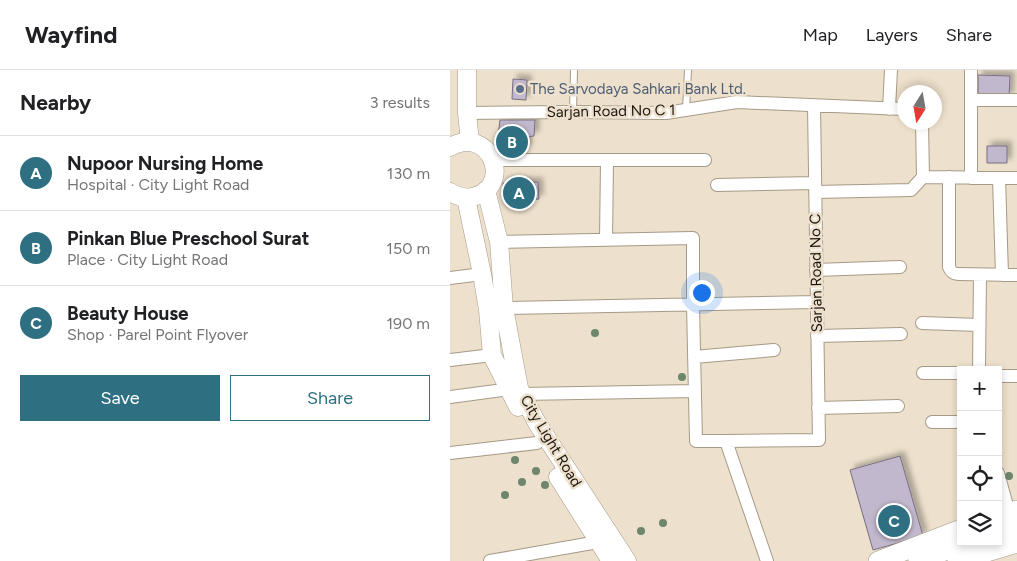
<!DOCTYPE html>
<meta charset="utf-8">
<style>
:root{--surface:#fff;--page:#f2f2f2;--text:#202124;--muted:#757577;--line:#e0e0e0;--accent:#2e7082}
body{margin:0;font-family:Figtree,sans-serif;background:var(--page);color:var(--text)}
.controls{position:absolute;right:15px;bottom:15px;display:grid;overflow:hidden;border-radius:0px;box-shadow:0 2px 8px #0003}
.controls button{width:45px;height:45px;display:grid;place-items:center;padding:0;border:0;border-bottom:1px solid var(--line);background:var(--surface);color:var(--text);font:25px sans-serif}
.compass{position:absolute;left:447px;top:15px;width:45px;height:45px;border-radius:50%;background:var(--surface);box-shadow:0 2px 8px #0003;rotate:191deg}
.you{position:absolute;left:251px;top:222px;width:18px;height:18px;margin:-12px;border:4px solid #fff;border-radius:50%;background:#1a73e8;box-shadow:0 0 0 8px #1a73e833}
.badge{display:grid;place-items:center;width:32px;height:32px;border-radius:50%;background:var(--accent);color:#fff;font-size:16px;font-weight:700}
.pin{position:absolute;translate:-50% -50%;border:2px solid #fff;box-shadow:0 1px 5px #0006}
.list{margin:0;padding:0;list-style:none}
h2{display:flex;justify-content:space-between;align-items:center;height:65px;margin:0;padding:0 20px;font-size:21px}
h2 small{font-size:16px;font-weight:400;color:var(--muted)}
.list li{display:grid;grid-template-columns:32px 1fr auto;gap:15px;align-items:center;box-sizing:border-box;height:75px;padding:0 20px;border-top:1px solid var(--line)}
.list b{display:block;font-size:19px;white-space:nowrap}
.list p{margin:0;font-size:16px;white-space:nowrap;color:var(--muted)}
.list em{font-size:16px;font-style:normal;color:var(--muted)}
.actions{display:flex;gap:10px;padding:15px 20px}
.actions a{flex:1;padding:11px 0;border:1px solid var(--accent);border-radius:0px;text-align:center;font-size:18px;color:var(--accent)}
.actions .main{background:var(--accent);color:#fff}
.icon{flex:none;width:28px;height:28px;fill:none;stroke:currentColor;stroke-width:2;stroke-linecap:round;stroke-linejoin:round}
.map{position:relative;flex:none;width:567px;height:491px;overflow:hidden}
header{display:flex;align-items:center;gap:30px;box-sizing:border-box;height:70px;padding:0 25px;background:var(--surface);border-bottom:1px solid var(--line)}
header strong{font-size:24px}
nav{display:flex;gap:28px;margin-inline-start:auto;font-size:18px}
main{display:flex}
aside{flex:1;background:var(--surface)}
.map>svg:first-child{display:block}
.building{fill:#c2b8cd;stroke:#786f82;filter:url(#shadow)}
.lines{fill:none;stroke-linecap:round;stroke-linejoin:round}
.lane-casing{stroke:#a69a87;stroke-width:8}
.street-casing{stroke:#a69a87;stroke-width:14}
.secondary-casing{stroke:#a69a87;stroke-width:19}
.primary-casing{stroke:#a69a87;stroke-width:20}
.lane{stroke:#fff;stroke-width:6}
.street{stroke:#fff;stroke-width:12}
.secondary{stroke:#fff;stroke-width:18}
.primary{stroke:#fff;stroke-width:19}
.tree{fill:#6d866c}
.service-dot{fill:#5c6f8a;stroke:#ede0cc;stroke-width:2}
.labels{text-anchor:middle;dominant-baseline:central;stroke-width:5;stroke-linejoin:round;paint-order:stroke}
.service-label{font-size:15px;fill:#4e5e75;stroke:#ede0cc;text-anchor:start}
.street-label{font-size:15px;fill:#1a150e;stroke:#ede0cc}
</style>
<header>
<strong>Wayfind</strong>
<nav><a>Map</a><a>Layers</a><a>Share</a></nav>
</header>
<main>
<aside>
<h2>Nearby<small>3 results</small></h2>
<ul class="list">
<li><span class="badge">A</span><div><b>Nupoor Nursing Home</b><p>Hospital · City Light Road</p></div><em>130 m</em></li>
<li><span class="badge">B</span><div><b>Pinkan Blue Preschool Surat</b><p>Place · City Light Road</p></div><em>150 m</em></li>
<li><span class="badge">C</span><div><b>Beauty House</b><p>Shop · Parel Point Flyover</p></div><em>190 m</em></li>
</ul>
<div class="actions"><a class="main">Save</a><a>Share</a></div>
</aside>
<div class="map">
<svg width="567" height="491" viewBox="0 0 567 491">
<defs>
<filter id="shadow"><feDropShadow dx="4.5" dy="-4.5" stdDeviation="2.5" flood-color="#0004"/></filter>
</defs>
<rect width="100%" height="100%" fill="#ede0cc"/>
<!-- building -->
<path class="building" d="M528,5L560,6L559,27L528,26Z
M63,9L77,10L76,30L62,29Z
M50,50H85L84,66L76,67L77,79L68,78V85L46,84Z
M537,76H557V93H537Z
M88,112L89,129L54,131L53,113Z
M450,386L473,466L423,480L400,400Z"/>
<g class="lines">
<!-- lane casing -->
<g class="lane-casing">
<path id="lane" d="M236,40L238,0
M123,42L124,0"/>
</g>
<!-- street casing -->
<g class="street-casing">
<path id="street" d="M521,0V108
M521,30H567
M439,39L441,0
M17,43L123,42L216,43L287,32L454,39
M472,52L473,107L567,108
M43,90H255
M499,107V197C501,202 503,204 508,204L567,205
M549,108L552,205
M267,115L365,113
M365,122L461,120L473,107
M156,170L157,91
M49,172L243,168V235L246,371H276
M366,200L450,197
M0,208L32,204
M54,238L367,232
M472,253L529,255
M367,266L451,264
M244,287L324,280
M0,290L42,285
M529,300L530,205
M473,303H511
M548,306H567
M72,324L245,321
M0,327L67,318
M368,338L448,336
M482,352H511
M0,383L87,373
M548,403L559,443
M40,491L148,472
M317,491L276,371L369,370L364,35"/>
</g>
<!-- secondary casing -->
<g class="secondary-casing">
<path id="secondary" d="M17,0V43L20,72
M0,77C40,55 63,114 26,126C17,129 8,127 0,122
M36,120L49,172L54,238L69,318L87,353L177,491
M16,128L32,204L38,240L42,285L68,337
M108,407L161,491"/>
</g>
<!-- primary casing -->
<g class="primary-casing">
<path id="primary" d="M548,446L567,440
M548,462L567,456
M428,491L511,459
M468,491L518,472
M507,491L567,473"/>
</g>
<!-- lane -->
<use href="#lane" class="lane"/>
<!-- street -->
<use href="#street" class="street"/>
<!-- secondary -->
<use href="#secondary" class="secondary"/>
<!-- primary -->
<use href="#primary" class="primary"/>
</g>
<!-- trees -->
<g class="tree">
<circle cx="145" cy="263" r="4"/>
<circle cx="232" cy="307" r="4"/>
<circle cx="65" cy="390" r="4"/>
<circle cx="86" cy="401" r="4"/>
<circle cx="559" cy="406" r="4"/>
<circle cx="72" cy="412" r="4"/>
<circle cx="95" cy="415" r="4"/>
<circle cx="55" cy="425" r="4"/>
<circle cx="213" cy="453" r="4"/>
<circle cx="191" cy="461" r="4"/>
</g>
<!-- markers -->
<circle class="service-dot" cx="70" cy="19" r="5"/>
<g class="labels">
<!-- service labels -->
<g class="service-label">
<text x="80" y="19">The Sarvodaya Sahkari Bank Ltd.</text>
</g>
<!-- street labels -->
<g class="street-label">
<text transform="translate(161 41) rotate(-1)">Sarjan Road No C 1</text>
<text transform="translate(366 203) rotate(-91)">Sarjan Road No C</text>
<text transform="translate(101 371) rotate(59)">City Light Road</text>
</g>
</g>
</svg>
<div class="controls">
<button>+</button>
<button>−</button>
<button><svg class="icon" aria-label="locate" viewBox="0 0 24 24"><circle cx="12" cy="12" r="6"/><path d="M12 2v4M12 18v4M2 12h4M18 12h4"/></svg></button>
<button><svg class="icon" aria-label="layers" viewBox="0 0 24 24"><path d="M12 4l9 5-9 5-9-5zM3 14l9 5 9-5"/></svg></button>
</div>
<svg class="compass" viewBox="-18 -18 36 36"><path d="M0-13l5 13h-10z" fill="#e53935"/><path d="M0 13l5-13h-10z" fill="#757577"/></svg>
<div class="you"></div>
<div class="pin badge" style="left:69px;top:123px">A</div>
<div class="pin badge" style="left:62px;top:72px">B</div>
<div class="pin badge" style="left:444px;top:451px">C</div>
</div>
</main>
